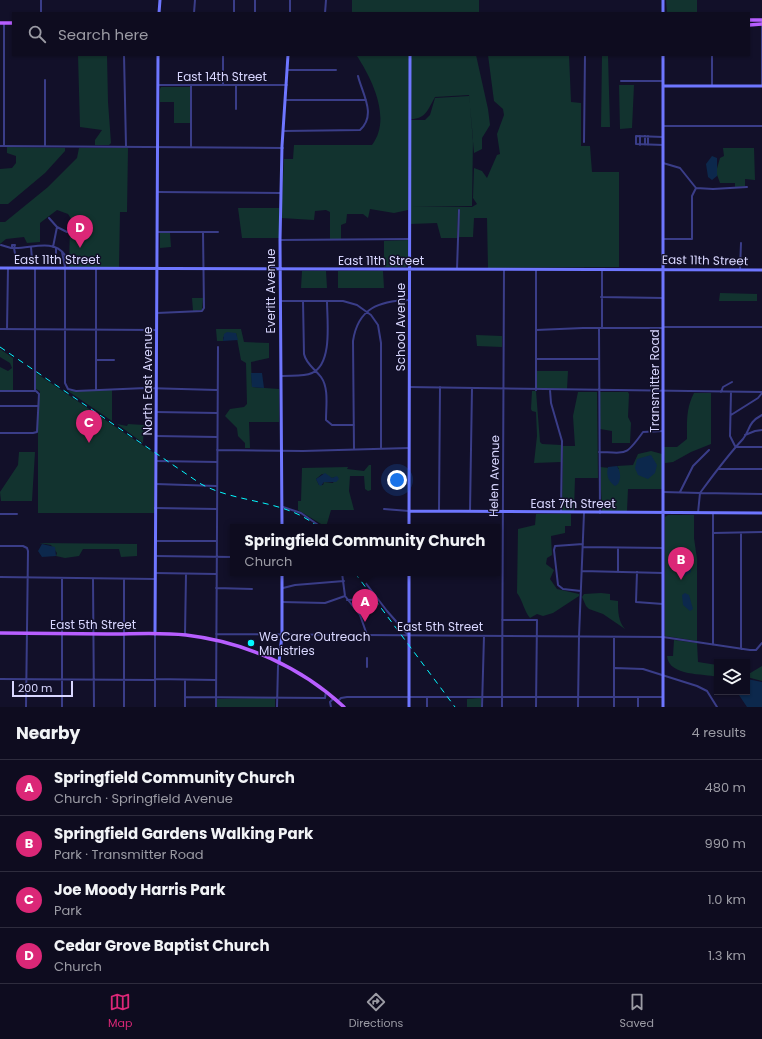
<!DOCTYPE html>
<meta charset="utf-8">
<style>
:root{--surface:#0e0c1f;--page:#1c1a2c;--text:#f1f3f6;--muted:#9b9ba4;--line:#2e2c3d;--accent:#db2777}
body{margin:0;font-family:Poppins,sans-serif;background:var(--page);color:var(--text)}
.controls{position:absolute;right:12px;bottom:12px;display:grid;overflow:hidden;border-radius:0px;box-shadow:0 1px 3px #0004}
.controls button{width:36px;height:36px;display:grid;place-items:center;padding:0;border:0;border-bottom:1px solid var(--line);background:var(--surface);color:var(--text);font:20px sans-serif}
.scale{position:absolute;left:12px;bottom:10px;width:61px;box-sizing:border-box;padding-left:4px;border:2px solid #d9d7ff;border-top:0;font-size:11px;line-height:14px;white-space:nowrap;color:#d9d7ff;-webkit-text-stroke:3px #121029;paint-order:stroke}
.you{position:absolute;left:397px;top:480px;width:14px;height:14px;margin:-10px;border:3px solid #fff;border-radius:50%;background:#1a73e8;box-shadow:0 0 0 6px #1a73e833}
.badge{display:grid;place-items:center;width:26px;height:26px;border-radius:50%;background:var(--accent);color:#fff;font-size:13px;font-weight:700}
.pin{position:absolute;translate:-50% -33px;filter:drop-shadow(0 1px 2px #0008)}
.pin::after{content:'';position:absolute;top:21px;width:14px;height:12px;background:inherit;clip-path:polygon(0 0,100% 0,50% 100%)}
.popup{position:absolute;left:230px;top:524px;width:270px;height:52px;box-sizing:border-box;display:grid;place-content:center;border-radius:0px;background:var(--surface);filter:drop-shadow(0 1px 3px #0005);font-size:13px;white-space:nowrap;color:var(--muted)}
.popup b{font-size:15px;color:var(--text)}
.popup::after{content:'';position:absolute;left:50%;top:100%;margin-left:-8px;border:8px solid transparent;border-top-color:var(--surface)}
.list{margin:0;padding:0;list-style:none}
h2{display:flex;justify-content:space-between;align-items:center;height:52px;margin:0;padding:0 16px;font-size:17px}
h2 small{font-size:13px;font-weight:400;color:var(--muted)}
.list li{display:grid;grid-template-columns:26px 1fr auto;gap:12px;align-items:center;box-sizing:border-box;height:56px;padding:0 16px;border-top:1px solid var(--line)}
.list b{display:block;font-size:15px;white-space:nowrap}
.list p{margin:0;font-size:13px;white-space:nowrap;color:var(--muted)}
.list em{font-size:13px;font-style:normal;color:var(--muted)}
.icon{flex:none;width:22px;height:22px;fill:none;stroke:currentColor;stroke-width:2;stroke-linecap:round;stroke-linejoin:round}
.map{position:relative;flex:none;width:762px;height:707px;overflow:hidden}
.search{position:absolute;background:var(--surface);box-shadow:0 1px 3px #0004;left:12px;right:12px;top:12px;height:44px;display:flex;align-items:center;gap:10px;box-sizing:border-box;padding:0 14px;border-radius:0px;color:var(--muted);font-size:15px}
.sheet{height:276px;background:var(--surface)}
nav{display:flex;justify-content:space-around;align-items:center;box-sizing:border-box;height:56px;border-top:1px solid var(--line);background:var(--surface);font-size:11px;color:var(--muted)}
nav a{display:grid;justify-items:center;gap:2px}
nav .on{color:var(--accent)}
.map>svg:first-child{display:block}
.green{fill:#12332f;fill-rule:evenodd}
.water{fill:#0c284c}
.lines{fill:none;stroke-linecap:round;stroke-linejoin:round}
.street{stroke:#3a3d88;stroke-width:2}
.secondary{stroke:#6e76ff;stroke-width:3}
.primary{stroke:#b75eff;stroke-width:3.5}
.rail{stroke:#03f9ff;stroke-width:1;stroke-dasharray:6 5;stroke-linecap:butt}
.poi-dot{fill:#03f9ff;stroke:#121029;stroke-width:1.5}
.labels{text-anchor:middle;dominant-baseline:central;stroke-width:3;stroke-linejoin:round;paint-order:stroke}
.street-label{font-size:12px;fill:#d9d7ff;stroke:#121029}
.poi-label{font-size:12px;fill:#d9d7ff;stroke:#121029;text-anchor:start}
</style>
<div class="map">
<svg width="762" height="707" viewBox="0 0 762 707">
<rect width="100%" height="100%" fill="#121029"/>
<!-- green -->
<path class="green" d="M352,0H479V13H352Z
M666,0H697V13H667Z
M78,55H107L108,102L111,143L109,145H95V140L102,130L80,127Z
M354,55H409L408,210L394,213L370,209L368,218L363,214H347L346,223L341,225V239H330V212L326,210L315,211L314,220L281,218L284,159H293L294,145H372C392,119 372,79 357,56Z
M411,55H476L488,109L490,125L482,138V149L474,153L469,95L435,97C428,109 426,119 411,119Z
M488,55H569L571,102L581,103V146H590L592,172H619V267L488,268L487,218H474L473,237H458L460,209H458L457,238H441L437,223L410,224L411,206L472,207L477,204L473,198L474,168L482,171L487,178L497,155L500,154L497,134L504,115L503,109L494,101Z
M602,55H608L610,127H601Z
M619,85H634L632,128L620,129Z
M161,87H190V123H174V102H160V89Z
M469,96L473,138L472,206H411V120H425L430,115L435,98Z
M7,147L65,148V151L45,173L8,204H0V169L12,168L16,163V156L7,153Z
M79,148H128L127,212H120L119,267H69L70,227L72,220L68,214L57,210L40,223V242L27,243L24,237L6,239L0,244V222H5L48,187L77,158Z
M723,148H754L755,180L745,179V186L735,187V183H720L716,172L720,158L724,156Z
M238,208H279V238H242Z
M160,233H170L171,247L160,248Z
M408,240V265L405,267H384V241Z
M302,271H326L327,288H338V271H383L384,288H301Z
M720,293L757,294V301H719Z
M192,298H203L202,310L193,311Z
M216,329H241L244,342L269,343V358L251,362L252,387L279,389V422H249L250,448H245V443L238,436L237,428L225,416L230,409L244,407L247,404L246,363L241,360L236,333L223,337V341H217Z
M476,335L502,336V347L477,346Z
M0,349L13,358V390H0V367L8,371L12,368L10,363L0,357Z
M537,371H568L567,389H537Z
M36,373L154,453V513H38V414L40,391L36,389Z
M112,390V421L68,391Z
M532,391H536L540,442L542,444L561,445V462L534,463L537,436L536,412L532,411L531,409Z
M578,392H597L598,478H575L574,511H562L563,446H575L573,416Z
M599,392H628L629,394L628,417L631,423L630,443H612V431L600,429Z
M694,393H711V444L691,452L673,462L665,463L664,447H677L687,439C687,422 686,408 694,393Z
M117,424L127,426L128,424L144,425L143,443Z
M651,451L662,454V489H628L627,511H602L600,467L619,469L617,466L633,465L638,454Z
M19,452H35L32,501H1L0,492L18,465Z
M369,465H371V490L368,491L365,489L364,476H350L349,491L354,510H331L326,527L298,510V501H301L302,468L348,467L347,469L364,471ZM322,474L332,478L336,477L333,483L324,482L323,485H319L316,479Z
M536,514H571V526H565V533L551,536L552,555L547,558L546,564L554,570L550,579L557,589L579,594V596L553,613L543,616L537,614L530,618C524,611 523,601 517,593L518,529L535,525Z
M668,515H694V538L697,559V641L665,636V517Z
M39,543L137,544V556L121,557L119,549H83L79,556L65,558L56,556L57,553L51,545Z
M601,593L610,594V600L618,601C618,611 618,621 625,629L603,614L589,609L586,606L582,597L584,594Z
M674,640L697,643L698,662L717,665V677C704,673 669,677 667,656H673Z
M762,666V681L747,677V675Z
M275,698V707H217V699Z
M481,698V707H467V699Z"/>
<!-- water -->
<path class="water" d="M712,156L717,158V176L712,180L708,177L706,164Z
M227,332L236,333L238,340L223,341L224,334Z
M251,373H262L264,388L252,387Z
M651,455L657,465L655,473L648,479L638,475L635,468L637,459Z
M617,466C621,473 621,478 618,484L615,486C608,481 606,475 608,467Z
M325,473L332,478L337,476L339,479L336,482H324L321,486L319,485L316,479Z
M42,544L55,547L56,556L42,557L38,551Z
M687,555L690,558L691,572L685,576L681,575C679,569 677,562 682,556Z
M685,593L689,595L693,609L690,611L683,605L682,595Z
M747,679L762,682V707H747L737,692H747Z"/>
<g class="lines">
<!-- street -->
<path class="street" d="M41,13V0
M194,13L195,0
M234,13V0
M255,13V0
M290,13V0
M325,13L326,0
M4,23V146
M124,55L126,146
M712,55V86
M287,70H336
M45,80V146
M621,81H663
M158,85H287
M223,85V55
M236,85V109
M191,86V146
M762,86V20
M286,100H366
M663,126H762
M284,131L360,130C377,115 362,93 358,76
M584,142L585,55
M640,145V136
M645,145V136
M648,145V136
M663,145L636,144V136L663,137
M0,146L283,148
M663,163L680,168L696,188L713,189L747,187
M158,192L280,193
M49,218L57,227
M157,232H218
M663,239H692V196L696,188
M280,240L409,239
M1,245L11,248
M12,245H15L14,248H12Z
M31,247L32,259
M53,247L57,227L67,232
M56,248V255
M62,252L65,267
M16,259L14,248C30,249 53,238 65,255V383L68,389L76,391L146,388L217,390
M457,269L459,210
M536,270V390
M740,270L741,243
M601,297L663,298
M281,301H343L357,305L371,315L378,325L381,343V449
M303,301L304,354C306,364 315,369 321,377C329,388 326,406 326,420L332,425H354
M157,313L202,311L204,308L203,232
M663,327H762
M599,328L600,513
M602,328V270
M0,329L156,330
M7,329L8,268
M536,330L583,328H663
M536,359H598
M96,360H114
M281,376C291,375 303,377 312,373C333,364 327,320 327,301
M409,387L762,392
M96,389V269
M550,390L551,403L562,441L561,511
M0,391H36L39,394L37,432L33,433H0
M35,391V268
M721,392L723,387L732,382
M731,392L730,436L735,446L737,447H762
M0,406H38
M156,412L217,413
M731,415L758,398L762,393
M745,435L755,431L762,430
M156,436L217,437
M354,449L353,341C358,308 379,301 409,300
M217,450L303,451L409,448
M599,452C627,453 626,456 643,432L663,431
M156,461L217,462
M718,469H762
M156,484L216,486
M663,492L700,493C714,474 727,456 743,439C751,429 747,423 762,415
M680,492L693,466L709,450
M283,507L301,513L321,527
M155,508L217,509
M384,509L409,511
M439,511L440,387
M470,511L472,388
M698,513L700,493L762,494
M0,514H17
M713,533L762,532
M155,541H216
M0,546H23L27,548L28,551L26,707
M583,547L663,548
M155,556L233,557
M582,571L663,573
M618,572V548
M637,572L636,602L663,604
M155,573L216,574
M342,573L345,596L360,615L367,635
M358,573L387,611L409,636
M0,577L155,579
M93,579L94,707
M124,579V707
M216,588L252,589
M283,588L295,585L344,581
M581,591L563,589L558,585L554,550L555,546L583,544
M347,600L370,599
M282,602L325,603L345,596
M502,620H537L536,707
M185,634L186,574
M216,634L663,637L750,650H756L762,643
M713,645V513
M741,649V533
M367,667V658
M615,668L643,669L697,686L707,691L717,707
M0,679L155,680
M155,679L216,680
M185,697L325,698L326,691
M638,697V707
M338,701L341,698L347,697H663
M62,707V579
M155,707V634
M185,707V680
M216,707L218,347
M277,707L278,666L279,663
M331,707L330,702L333,699
M427,707V698
M482,707L484,636
M502,707L504,269
M578,707L579,636L584,513
M614,707V637"/>
<!-- secondary -->
<path class="secondary" d="M663,0V13
M159,13L160,0
M663,86H762
M0,268L762,270
M409,511L762,513
M282,527L280,240L282,146L288,55
M409,527L410,55
M409,573V707
M155,634L158,55
M279,662L282,635V573
M663,707V55"/>
<!-- primary -->
<path class="primary" d="M749,20H762
M0,23H13
M749,25L762,24
M0,633C36,633 71,634 107,634C133,634 160,632 186,635C245,642 301,667 344,707"/>
<!-- rail -->
<path class="rail" d="M0,347L201,484C238,504 285,499 318,527
M355,573L455,707"/>
</g>
<!-- markers -->
<circle class="poi-dot" cx="251" cy="643" r="4"/>
<g class="labels">
<!-- street labels -->
<g class="street-label">
<text x="222" y="76">East 14th Street</text>
<text x="57" y="259">East 11th Street</text>
<text x="381" y="260">East 11th Street</text>
<text transform="translate(705 260) rotate(1)">East 11th Street</text>
<text transform="translate(270 291) rotate(-90)">Everitt Avenue</text>
<text transform="translate(400 327) rotate(-90)">School Avenue</text>
<text transform="translate(147 381) rotate(-90)">North East Avenue</text>
<text transform="translate(654 381) rotate(-90)">Transmitter Road</text>
<text transform="translate(494 476) rotate(-89)">Helen Avenue</text>
<text x="573" y="503">East 7th Street</text>
<text x="93" y="624">East 5th Street</text>
<text x="440" y="626">East 5th Street</text>
</g>
<!-- poi labels -->
<g class="poi-label">
<text x="259" y="636">We Care Outreach<tspan x="259" dy="14">Ministries</tspan></text>
</g>
</g>
</svg>
<div class="controls">
<button><svg class="icon" aria-label="layers" viewBox="0 0 24 24"><path d="M12 4l9 5-9 5-9-5zM3 14l9 5 9-5"/></svg></button>
</div>
<div class="scale">200 m</div>
<div class="you"></div>
<div class="pin badge" style="left:365px;top:622px">A</div>
<div class="popup"><b>Springfield Community Church</b>Church</div>
<div class="pin badge" style="left:681px;top:580px">B</div>
<div class="pin badge" style="left:89px;top:443px">C</div>
<div class="pin badge" style="left:80px;top:248px">D</div>
<div class="search"><svg class="icon" aria-label="search" viewBox="0 0 24 24"><circle cx="10" cy="10" r="6"/><path d="M15 15l6 6"/></svg>Search here</div>
</div>
<section class="sheet">
<h2>Nearby<small>4 results</small></h2>
<ul class="list">
<li><span class="badge">A</span><div><b>Springfield Community Church</b><p>Church · Springfield Avenue</p></div><em>480 m</em></li>
<li><span class="badge">B</span><div><b>Springfield Gardens Walking Park</b><p>Park · Transmitter Road</p></div><em>990 m</em></li>
<li><span class="badge">C</span><div><b>Joe Moody Harris Park</b><p>Park</p></div><em>1.0 km</em></li>
<li><span class="badge">D</span><div><b>Cedar Grove Baptist Church</b><p>Church</p></div><em>1.3 km</em></li>
</ul>
</section>
<nav>
<a class="on"><svg class="icon" aria-label="map" viewBox="0 0 24 24"><path d="M3 6l6-2 6 2 6-2v14l-6 2-6-2-6 2zM9 4v14M15 6v14"/></svg>Map</a>
<a><svg class="icon" aria-label="directions" viewBox="0 0 24 24"><path d="M12 3l9 9-9 9-9-9zM9 14v-3h6M13 9l2 2-2 2"/></svg>Directions</a>
<a><svg class="icon" aria-label="saved" viewBox="0 0 24 24"><path d="M7 4h10v16l-5-4-5 4z"/></svg>Saved</a>
</nav>
